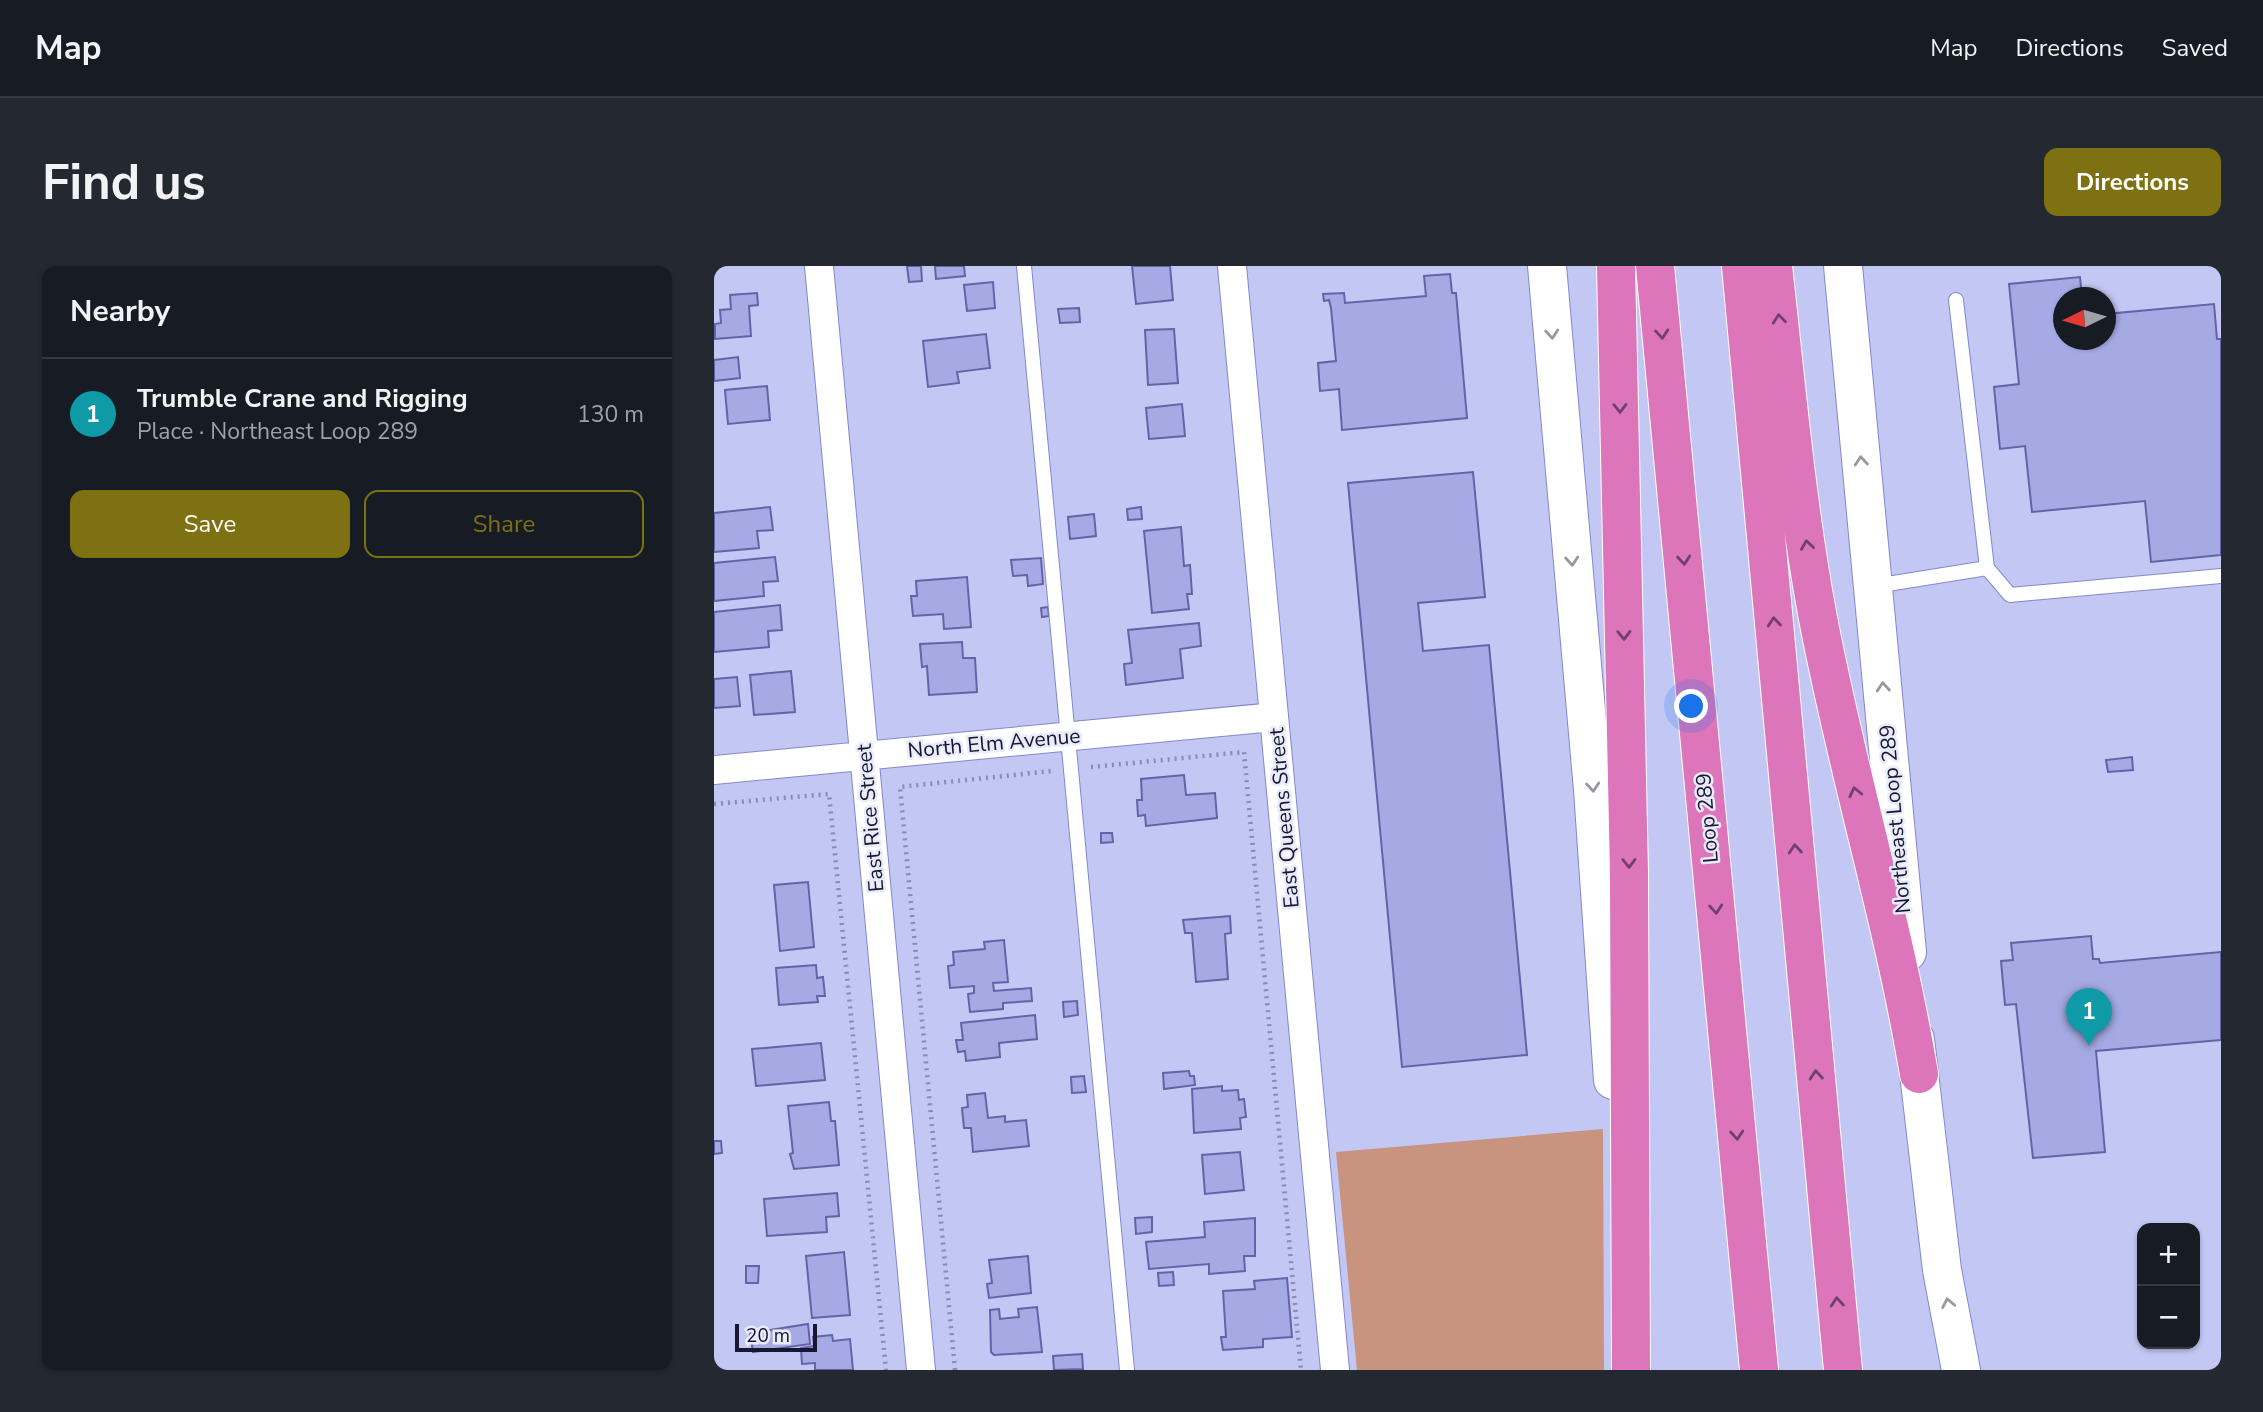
<!DOCTYPE html>
<meta charset="utf-8">
<style>
:root{--surface:#171b24;--page:#242831;--text:#f1f3f6;--muted:#9ea1a6;--line:#363941;--accent:#7e7112}
body{margin:0;font-family:"Nunito Sans",sans-serif;background:var(--page);color:var(--text)}
.controls{position:absolute;right:21px;bottom:21px;display:grid;overflow:hidden;border-radius:14px;box-shadow:0 2px 5px #0004}
.controls button{width:63px;height:63px;display:grid;place-items:center;padding:0;border:0;border-bottom:2px solid var(--line);background:var(--surface);color:var(--text);font:35px sans-serif}
.compass{position:absolute;left:1339px;top:21px;width:63px;height:63px;border-radius:50%;background:var(--surface);box-shadow:0 2px 5px #0004;rotate:265deg}
.scale{position:absolute;left:21px;bottom:18px;width:82px;box-sizing:border-box;padding-left:7px;border:4px solid #171732;border-top:0;font-size:19px;line-height:24px;white-space:nowrap;color:#171732;-webkit-text-stroke:5px #e9eafa;paint-order:stroke}
.you{position:absolute;left:978px;top:441px;width:24px;height:24px;margin:-18px;border:5px solid #fff;border-radius:50%;background:#1a73e8;box-shadow:0 0 0 10px #1a73e833}
.badge{display:grid;place-items:center;width:46px;height:46px;border-radius:50%;background:var(--accent);color:#fff;font-size:23px;font-weight:700}
.pin{position:absolute;translate:-50% -58px;filter:drop-shadow(0 2px 4px #0008)}
.pin::after{content:'';position:absolute;top:37px;width:24px;height:21px;background:inherit;clip-path:polygon(0 0,100% 0,50% 100%)}
.list{margin:0;padding:0;list-style:none}
h2{display:flex;justify-content:space-between;align-items:center;height:91px;margin:0;padding:0 28px;font-size:30px}
h2 small{font-size:23px;font-weight:400;color:var(--muted)}
.list li{display:grid;grid-template-columns:46px 1fr auto;gap:21px;align-items:center;box-sizing:border-box;height:112px;padding:0 28px;border-top:2px solid var(--line)}
.list b{display:block;font-size:26px;white-space:nowrap}
.list p{margin:0;font-size:23px;white-space:nowrap;color:var(--muted)}
.list em{font-size:23px;font-style:normal;color:var(--muted)}
.actions{display:flex;gap:14px;padding:21px 28px}
.actions a{flex:1;padding:16px 0;border:2px solid var(--accent);border-radius:14px;text-align:center;font-size:24px;color:var(--accent)}
.actions .main{background:var(--accent);color:#fff}
.map{position:relative;flex:none;width:1507px;height:1104px;overflow:hidden;border-radius:14px}
header{display:flex;align-items:center;gap:42px;box-sizing:border-box;height:98px;padding:0 35px;background:var(--surface);border-bottom:2px solid var(--line)}
header strong{font-size:33px}
nav{display:flex;gap:38px;margin-inline-start:auto;font-size:24px}
.intro{display:flex;align-items:center;justify-content:space-between;box-sizing:border-box;height:168px;padding:0 42px}
h1{margin:0;font-size:49px}
.button{padding:18px 32px;border-radius:14px;background:var(--accent);color:#fff;font-size:24px;font-weight:700}
main{display:flex;gap:42px;padding:0 42px}
aside{flex:1;background:var(--surface);border-radius:14px;box-shadow:0 2px 5px #0004}
.map>svg:first-child{display:block}
.green{fill:#c8937f}
.building{fill:#a6aae4;stroke:#6264a7;stroke-width:2}
.lines{fill:none;stroke-linecap:round;stroke-linejoin:round}
.lane-casing{stroke:#8487cd;stroke-width:16}
.street-casing{stroke:#8487cd;stroke-width:30}
.secondary-casing{stroke:#8487cd;stroke-width:40}
.highway-casing{stroke:#fff;stroke-width:40}
.path{stroke:#898bb2;stroke-width:4.5;stroke-dasharray:2 5;stroke-linecap:butt}
.lane{stroke:#fff;stroke-width:14}
.street{stroke:#fff;stroke-width:28}
.secondary{stroke:#fff;stroke-width:38}
.highway{stroke:#dc75ba;stroke-width:38}
.oneway{stroke:#70416f}
.oneway2{stroke:#9797a3}
.labels{text-anchor:middle;dominant-baseline:central;stroke-width:5;stroke-linejoin:round;paint-order:stroke}
.street-label{font-size:21px;fill:#171732;stroke:#e9eafa}
</style>
<header>
<strong>Map</strong>
<nav><a>Map</a><a>Directions</a><a>Saved</a></nav>
</header>
<div class="intro"><h1>Find us</h1><a class="button">Directions</a></div>
<main>
<aside>
<h2>Nearby<small></small></h2>
<ul class="list">
<li><span class="badge" style="background:#0f9aa8">1</span><div><b>Trumble Crane and Rigging</b><p>Place · Northeast Loop 289</p></div><em>130 m</em></li>
</ul>
<div class="actions"><a class="main">Save</a><a>Share</a></div>
</aside>
<div class="map">
<svg width="1507" height="1104" viewBox="0 0 1507 1104">
<rect width="100%" height="100%" fill="#c3c7f3"/>
<!-- green -->
<path class="green" d="M889,863L890,1104H643L622,886Z"/>
<!-- building -->
<path class="building" d="M193,0H207L208,15L195,16Z
M221,0H250L251,10L222,13Z
M418,0H456L459,34L422,38Z
M736,8L738,27H742L753,152L628,164L625,123L606,125L604,97L622,95L617,42L615,34L610,35L609,28L630,27L631,37L712,30L710,10Z
M1366,11L1368,32H1350V74H1392V48L1500,38L1503,73H1507V289L1437,296L1431,235L1318,246L1311,180L1286,183L1280,121L1305,118L1295,18Z
M279,16L281,42L253,45L250,19Z
M43,27L44,39L35,40L37,70L1,73V58L7,57L6,44L17,43L16,29Z
M365,42L366,56L346,57L344,43Z
M460,63L464,117L434,119L431,64Z
M272,68L276,102L243,106L245,117L214,121L209,75Z
M24,91L26,112L0,115V94Z
M53,120L56,154L14,158L11,124Z
M468,138L471,170L435,173L432,142Z
M759,206L771,331L704,337L709,385L775,379L813,789L688,801L634,217Z
M56,241L59,264L43,265L45,282L0,286V247Z
M427,241L428,253L414,254L413,243Z
M380,248L382,270L356,273L354,251Z
M467,261L470,300L476,299L478,328H473L475,343L438,347L430,265Z
M61,291L64,315L49,316L50,330L0,335V297Z
M327,292L329,318L314,320L313,309L299,310L297,294Z
M253,311L257,361L230,363L229,348L199,350L197,330H203L202,315Z
M66,339L68,364L54,365L55,381L0,386V346Z
M334,341L335,350L328,351L327,342Z
M485,357L487,380L466,383L469,412L412,419L410,398L418,397L414,364Z
M248,376L249,392H261L263,426L215,429L213,400L208,401L206,378Z
M77,405L81,446L40,449L36,409Z
M23,411L26,440L0,442V413Z
M1418,491L1419,504L1394,506L1392,494Z
M470,509L472,529L501,527L503,552L432,560L431,549L424,550L423,534H428L427,513Z
M387,567H398L399,576L387,577Z
M94,616L100,681L66,685L60,619Z
M516,650L517,667L511,668L514,713L482,716L478,667H471L469,654Z
M1377,670L1379,693H1385L1386,697L1507,686V774L1382,785L1391,886L1319,892L1302,738L1291,739L1287,695L1299,694L1297,677Z
M290,674L294,716L279,717L280,725L317,722L318,735L289,737V743L256,746L254,728L260,727V720L236,722L234,700L240,699L239,686L271,683L270,676Z
M102,699L103,712L109,711L111,730H103L104,736L65,739L62,702Z
M363,735L364,749L350,751L349,736Z
M321,749L323,773L285,777L286,791L252,795L251,785L244,786L242,774H249L247,757Z
M107,777L111,814L42,820L38,783Z
M475,805L476,810H480L481,819L450,823L449,807Z
M370,810L372,826L358,827L357,811Z
M508,820V825L524,824L525,834L530,833L532,851L526,852L527,863L480,867L478,823Z
M271,827L274,852L291,850V856L312,854L315,880L259,886L257,862H250L248,842L254,841L253,829Z
M115,836L117,855H121L125,899L80,903L76,888L79,887L74,840Z
M0,875H7L8,887L0,888Z
M526,886L530,924L491,928L488,889Z
M123,927L125,950L112,951L113,966L53,970L50,933Z
M438,951V966L422,968L421,952Z
M541,952V990H530L531,1005L495,1008V998L435,1003L432,976L491,971L490,956Z
M130,986L136,1049L98,1052L92,990Z
M314,990L317,1027L275,1032L273,1018L278,1017L275,994Z
M32,1000H45L44,1017H32Z
M459,1006L460,1019L445,1020L444,1007Z
M573,1012L578,1071L549,1073V1081L509,1084L507,1071H512L509,1025L541,1023L540,1015Z
M323,1041L328,1086L280,1089L277,1086L276,1044L285,1043L286,1053L305,1051L304,1043Z
M94,1058L96,1078L39,1086L36,1067Z
M118,1069L119,1075L136,1073L139,1104H101V1097L88,1098L87,1082L100,1080L99,1071Z
M368,1088L369,1103L340,1104L339,1090Z"/>
<g class="lines">
<!-- lane casing -->
<g class="lane-casing">
<path id="lane" d="M310,0L413,1104
M1242,34L1273,302
M1161,320L1273,302L1296,329L1507,310"/>
</g>
<!-- street casing -->
<g class="street-casing">
<path id="street" d="M105,0L207,1104
M518,0L621,1104
M0,504L560,451"/>
</g>
<!-- secondary casing -->
<g class="secondary-casing">
<path id="secondary" d="M833,0L879,524L899,814
M1129,0L1193,686
M1201,773L1228,1004L1247,1104"/>
</g>
<!-- highway casing -->
<g class="highway-casing">
<path id="highway" d="M902,0L915,607L917,1104
M941,0L1045,1104
M1027,0L1129,1104
M1059,0C1072,116 1082,233 1103,347C1132,502 1179,653 1205,808"/>
</g>
<!-- path -->
<path class="path" d="M377,501L530,486L587,1104
M0,538L115,528L172,1104
M241,1104L186,521L337,505"/>
<!-- lane -->
<use href="#lane" class="lane"/>
<!-- street -->
<use href="#street" class="street"/>
<!-- secondary -->
<use href="#secondary" class="secondary"/>
<!-- highway -->
<use href="#highway" class="highway"/>
</g>
<!-- one-way arrows -->
<defs><path id="oneway-chevron" d="M-2-3.5L2.5 0L-2 3.5" fill="none" stroke-width="1.6" stroke-linecap="round" stroke-linejoin="round" transform="scale(1.75)"/></defs>
<g class="oneway">
<use href="#oneway-chevron" transform="translate(1065 53) rotate(-96)"/>
<use href="#oneway-chevron" transform="translate(948 68) rotate(85)"/>
<use href="#oneway-chevron" transform="translate(906 142) rotate(89)"/>
<use href="#oneway-chevron" transform="translate(1093 279) rotate(-98)"/>
<use href="#oneway-chevron" transform="translate(970 294) rotate(85)"/>
<use href="#oneway-chevron" transform="translate(1060 356) rotate(-95)"/>
<use href="#oneway-chevron" transform="translate(910 369) rotate(89)"/>
<use href="#oneway-chevron" transform="translate(1141 526) rotate(-103)"/>
<use href="#oneway-chevron" transform="translate(1081 583) rotate(-95)"/>
<use href="#oneway-chevron" transform="translate(915 597) rotate(89)"/>
<use href="#oneway-chevron" transform="translate(1002 643) rotate(85)"/>
<use href="#oneway-chevron" transform="translate(1102 809) rotate(-95)"/>
<use href="#oneway-chevron" transform="translate(1023 869) rotate(85)"/>
<use href="#oneway-chevron" transform="translate(1123 1036) rotate(-95)"/>
</g>
<g class="oneway2">
<use href="#oneway-chevron" transform="translate(838 68) rotate(85)"/>
<use href="#oneway-chevron" transform="translate(1147 195) rotate(-95)"/>
<use href="#oneway-chevron" transform="translate(858 295) rotate(85)"/>
<use href="#oneway-chevron" transform="translate(1169 421) rotate(-95)"/>
<use href="#oneway-chevron" transform="translate(879 521) rotate(85)"/>
<use href="#oneway-chevron" transform="translate(1234 1037) rotate(-101)"/>
</g>
<g class="labels">
<!-- street labels -->
<g class="street-label">
<text transform="translate(280 477) rotate(-5)">North Elm Avenue</text>
<text transform="translate(156 552) rotate(-95)">East Rice Street</text>
<text transform="translate(570 552) rotate(-95)">East Queens Street</text>
<text transform="translate(993 552) rotate(-95)">Loop 289</text>
<text transform="translate(1181 553) rotate(-95)">Northeast Loop 289</text>
</g>
</g>
</svg>
<div class="controls">
<button>+</button>
<button>−</button>
</div>
<svg class="compass" viewBox="-18 -18 36 36"><path d="M0-13l5 13h-10z" fill="#e53935"/><path d="M0 13l5-13h-10z" fill="#9ea1a6"/></svg>
<div class="scale">20 m</div>
<div class="you"></div>
<div class="pin badge" style="left:1375px;top:780px;background:#0f9aa8">1</div>
</div>
</main>
